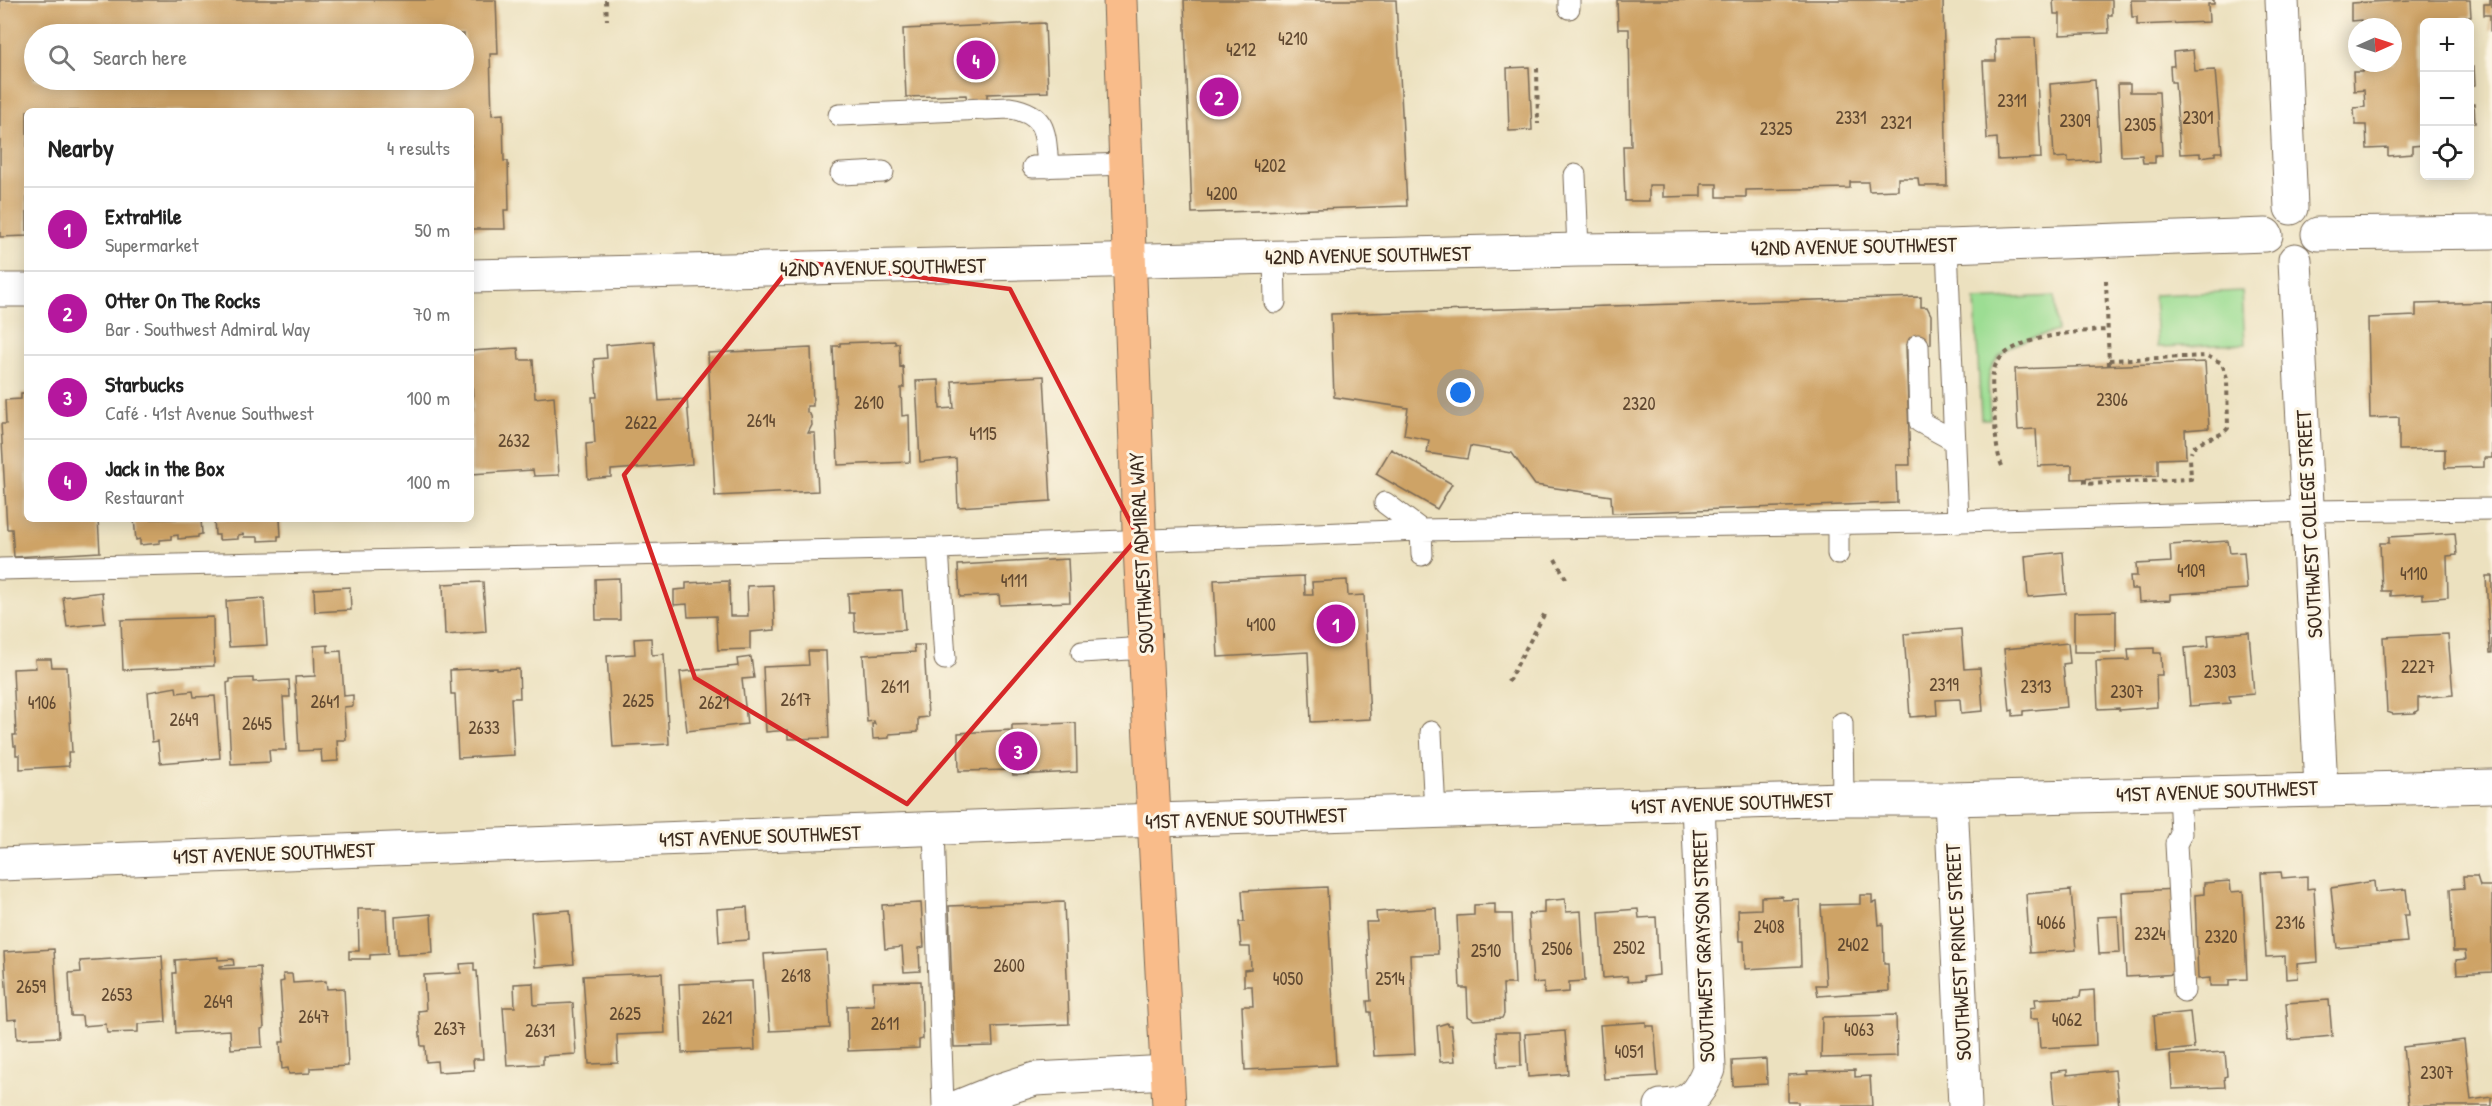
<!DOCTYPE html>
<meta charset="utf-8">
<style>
:root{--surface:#fff;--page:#f2f2f2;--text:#222;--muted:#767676;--line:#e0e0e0;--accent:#b5179e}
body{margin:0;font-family:"Patrick Hand",sans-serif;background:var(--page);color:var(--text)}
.controls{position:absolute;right:18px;top:18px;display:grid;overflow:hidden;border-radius:9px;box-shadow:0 3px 15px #0003}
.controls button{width:54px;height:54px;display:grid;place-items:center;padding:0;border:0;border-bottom:2px solid var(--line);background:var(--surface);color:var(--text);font:30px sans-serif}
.compass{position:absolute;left:2348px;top:18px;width:54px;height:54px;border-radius:50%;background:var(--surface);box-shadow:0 3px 15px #0003;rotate:87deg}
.you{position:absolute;left:1461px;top:393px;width:21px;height:21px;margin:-15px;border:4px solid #fff;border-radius:50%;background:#1a73e8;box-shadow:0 0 0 9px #1a73e833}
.badge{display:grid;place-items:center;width:39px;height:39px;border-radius:50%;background:var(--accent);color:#fff;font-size:20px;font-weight:700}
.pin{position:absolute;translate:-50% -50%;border:3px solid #fff;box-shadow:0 2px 6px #0006}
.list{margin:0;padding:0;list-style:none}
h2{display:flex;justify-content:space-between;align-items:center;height:78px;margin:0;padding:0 24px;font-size:26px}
h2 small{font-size:20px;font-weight:400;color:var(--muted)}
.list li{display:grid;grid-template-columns:39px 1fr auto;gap:18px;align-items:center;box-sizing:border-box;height:84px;padding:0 24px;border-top:2px solid var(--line)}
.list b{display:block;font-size:22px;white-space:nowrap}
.list p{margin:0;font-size:20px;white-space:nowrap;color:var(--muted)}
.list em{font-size:20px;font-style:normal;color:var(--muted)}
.icon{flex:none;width:33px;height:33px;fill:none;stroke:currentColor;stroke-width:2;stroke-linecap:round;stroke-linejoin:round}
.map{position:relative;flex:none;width:2492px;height:1106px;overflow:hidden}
.search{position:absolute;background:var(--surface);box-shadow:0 3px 15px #0003;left:24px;top:24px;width:450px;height:66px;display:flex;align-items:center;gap:15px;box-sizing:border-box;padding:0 21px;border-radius:33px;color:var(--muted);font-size:22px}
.panel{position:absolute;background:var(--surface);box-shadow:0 3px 15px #0003;left:24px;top:108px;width:450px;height:414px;border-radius:9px}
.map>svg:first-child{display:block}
.green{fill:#9cdd93;stroke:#6c8458;stroke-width:1.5}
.building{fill:#cea366;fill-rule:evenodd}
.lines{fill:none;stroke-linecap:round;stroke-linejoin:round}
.service-casing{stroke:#796a56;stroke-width:23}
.minor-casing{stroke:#796a56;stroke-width:35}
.primary-casing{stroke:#796a56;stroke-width:35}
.path{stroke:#796a56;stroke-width:4;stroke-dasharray:4.5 4.5;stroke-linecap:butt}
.service{stroke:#fff;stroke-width:21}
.minor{stroke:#fff;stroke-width:33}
.primary{stroke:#f9bc8a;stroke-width:33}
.marked{fill:none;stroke:#d62828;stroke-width:4.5;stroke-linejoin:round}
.labels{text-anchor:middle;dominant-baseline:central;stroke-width:6;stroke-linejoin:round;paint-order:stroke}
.number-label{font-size:18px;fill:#604830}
.street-label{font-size:21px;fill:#3b2a1e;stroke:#fcf5e5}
</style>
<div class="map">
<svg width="2492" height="1106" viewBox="0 0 2492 1106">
<rect width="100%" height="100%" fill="#fcf5e5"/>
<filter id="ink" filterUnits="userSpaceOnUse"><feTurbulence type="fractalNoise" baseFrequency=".0167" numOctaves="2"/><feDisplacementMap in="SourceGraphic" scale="12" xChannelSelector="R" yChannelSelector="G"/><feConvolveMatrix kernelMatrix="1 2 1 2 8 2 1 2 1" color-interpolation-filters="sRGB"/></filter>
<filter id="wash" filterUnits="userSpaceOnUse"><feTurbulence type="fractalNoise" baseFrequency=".008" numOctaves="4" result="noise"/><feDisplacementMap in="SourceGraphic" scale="24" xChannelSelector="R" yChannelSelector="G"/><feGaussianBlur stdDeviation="1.35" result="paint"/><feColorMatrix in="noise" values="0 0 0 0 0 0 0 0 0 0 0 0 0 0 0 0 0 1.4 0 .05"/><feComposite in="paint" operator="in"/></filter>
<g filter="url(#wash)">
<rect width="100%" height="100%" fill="#ece1bf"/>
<!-- green -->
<path class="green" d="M2242,291L2245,344L2157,347L2154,295Z
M2055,296L2057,331C2032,338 2000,343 1990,371C1986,384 1990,405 1990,419H1981L1975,300Z"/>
<g id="blocks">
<!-- building -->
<path class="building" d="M0,0H496L498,54H490L492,115L503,114L504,161H508L509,210H504L505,229H471V111H27V236L0,237ZM34,34H464V80H34Z
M1184,0H1396L1407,206L1192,213Z
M1617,0H1943L1947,186H1919L1918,178H1898V190L1869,191L1868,182H1850V188L1746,190V197H1717V184H1701V196L1663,197V185H1649V201H1625L1623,146H1631L1629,29H1618Z
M2053,0H2112V15H2108L2109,33L2060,35V14H2054Z
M2131,0H2214V4H2208L2209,22L2137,25V17H2132Z
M2411,0H2470L2471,17H2463L2464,22H2424V145L2412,146V154L2388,156V148L2367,149L2366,125H2355L2354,108L2365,107L2364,90L2354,91L2353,72H2363V63H2393V27H2362L2361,20L2351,21V3Z
M2490,0H2492V31H2490V15H2484V4H2490Z
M1045,23L1048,92L987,94V100L967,102L966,95L906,97L903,29Z
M2035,38L2041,158L1998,160L1997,138L1987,139L1983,61H1996L1995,39Z
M2193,50L2195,71L2215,70L2222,152H2215V155L2200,157V153L2180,154L2175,82H2171L2170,66H2174L2173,52Z
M1529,67L1532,130L1509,131L1507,68Z
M2470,67H2474L2475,85L2470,86Z
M2095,80L2100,160L2068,162V157L2054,158L2050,84Z
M2118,84H2130V92H2159L2162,156H2155V163H2143L2142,155L2121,156Z
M2470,104H2474L2475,123H2470Z
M1921,297V307H1927L1931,315V344L1906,345L1910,465H1896L1897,503L1612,513L1611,496L1535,485L1512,453L1470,446L1467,459L1427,453L1429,440L1404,435L1408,408L1334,397L1331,314Z
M2492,302V458H2484V467L2445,468V449L2399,450V417L2370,418L2368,318L2416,316V304Z
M654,341L659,401L687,399L692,464L611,470V477L588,479L586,444L595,443L592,397H597L594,359L607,358L606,345Z
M895,341V344L899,343L900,367L903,366L904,388H901L902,416L909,415L910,462L838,465L833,346H840V343Z
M518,348L519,360H533L535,398L554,396L559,475L534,476L533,470L471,474V409H473L471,351Z
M811,348L813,406H807V412L811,416L812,425L808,433H815L818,491L715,496L708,353Z
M2205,362L2209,428L2185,430L2186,458L2158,459V476L2072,479V465L2038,466L2036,429L2018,430L2015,369Z
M1044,376L1051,501L958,507L956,458L920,462L916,381L939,380L940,409L954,408L952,381Z
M21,393H27V519H98L100,552L14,557L12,529H7L1,424H6L5,400L21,399Z
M1391,449L1452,484L1437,509L1376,474Z
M134,519H201L202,534L198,535V537L178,539V535L171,536V539L160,540V543L140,545V539L136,540Z
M214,519H280L281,536H278V540L258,541V537H244L243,534L238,535V539L219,540V535H215Z
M2455,533L2457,555L2447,556L2448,597L2423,599V594L2390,596V591H2382L2380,543H2389V537Z
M2228,541L2230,553L2244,552L2247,589L2170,594V600L2139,602L2138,589H2131L2130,576H2137L2136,564L2171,562L2170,545Z
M2063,552L2066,594L2028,597L2025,556Z
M1068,559L1070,602L1000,605L999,595L960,597L958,565Z
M1304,576L1305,595H1313L1312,582L1347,580L1348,596L1364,595L1370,719L1311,722L1308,652L1218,657L1214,580Z
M2486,576H2492V653H2490Z
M619,578L620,620H596L595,579Z
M729,581L730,616H748L747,586L773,585L775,630L750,632V649L718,650L716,616L688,617L687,604L674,605V590L686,589V583Z
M483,582L486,632L445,635L443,584Z
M350,587L351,610L315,612L314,589Z
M902,590L905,630L855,632L854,613H849L848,593Z
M102,592L105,623L67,627L63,597Z
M264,598L267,645L229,647L226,601Z
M2116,611V652H2074V612Z
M213,617L214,666L123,670L121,620Z
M1961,629L1964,669L1980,668L1983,711L1961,713L1960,699L1936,700L1937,715L1910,717L1904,634Z
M2249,632L2254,694L2229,696L2230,703L2190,706L2185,648L2209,646L2208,635Z
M2448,634L2453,695L2418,698V710L2414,713L2393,714L2387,712L2383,637Z
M651,638L652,655L664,654L669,744L613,747L607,656L635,654L634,639Z
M2068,643L2070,663L2063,664L2067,707L2023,711V715L2013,716V710L2010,711L2004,649Z
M328,645V652L341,651L344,696L353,695V706L344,707L346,740H337L338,761L322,762L321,750L299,751L295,677L315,676L314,646Z
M914,645H924L928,717L918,718V732L889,734V738L873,739L872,724H875L874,721L867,722L863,655L915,652Z
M2154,648V653H2161L2162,675H2156L2157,707L2119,710V708L2098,709L2096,661L2129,660L2128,649Z
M808,651H826L829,738L788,739V730L766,732L763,667L809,665Z
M751,657L754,678L742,679L747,724L687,731L680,672L738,666L737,659Z
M35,659H51L52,667H67L72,752H68L69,766L20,769V755H16V746H14L13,735H16L13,669L36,668Z
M497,668V670L519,669L520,698H511L514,755L458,758L455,694H451L450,670Z
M253,678V682L289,680L290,697H283L286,750H269L270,762L231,764L227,683L230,682V679Z
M176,687L177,693L193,691L194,697L215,696L220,758L160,763L158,741L152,742L148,692Z
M1076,723L1077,772L1013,775V770L959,771L958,733L1012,730V725Z
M2281,872L2282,878L2307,876V889L2314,888L2318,962L2297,964L2298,978L2286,979L2285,956L2266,957L2261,873Z
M2463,876H2477L2480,886H2492V972L2457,974L2456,960L2466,959L2465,951H2453L2450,889L2464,888Z
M2230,881L2231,892L2243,891L2247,979L2229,980V986H2210V978L2198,979L2195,895L2204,894V883Z
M2374,881L2375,892L2406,889L2409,915H2404L2407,942L2337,948L2331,888Z
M1327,887L1336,1065L1245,1070L1242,1006H1253L1252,986H1244V970L1251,969L1250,947H1241L1239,922H1244L1242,891Z
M2175,889L2179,974L2126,977L2122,892Z
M2071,890L2076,950L2030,953L2026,894Z
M1860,895H1872V903L1877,902L1879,925L1883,924L1884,964H1888L1889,991L1818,996L1816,985H1826L1821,905L1860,904Z
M1782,896V900L1799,899L1801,966L1745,969L1744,941H1739L1738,910L1761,909V897Z
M1565,899L1566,912L1581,911L1585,981L1569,982V992L1544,994V982L1533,983L1528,914L1544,913V901Z
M1064,902L1069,1024L992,1027L993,1046L954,1047L949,906Z
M921,903L924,947L919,948L920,971L904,972L902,947L885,949L882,905Z
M1495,904V914H1512L1515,984H1503L1504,1014L1502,1018L1474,1020L1468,1016L1467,988H1460L1457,916L1474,915V905Z
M747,907L749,940L719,942L717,909Z
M1436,908L1438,954L1410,955L1415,1054L1374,1056L1371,1012H1368L1367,1001H1371L1366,922H1377L1376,912Z
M358,909H386L388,954L370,955V959H349V951H359Z
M1638,909L1639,918L1656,917L1659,975L1643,977L1644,981L1628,982L1627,976L1603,978L1599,912Z
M570,910L574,964L535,967L531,913Z
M431,914L433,953L397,955L395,917Z
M2118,916L2120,953L2099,954L2097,917Z
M54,949L59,1037L17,1039L16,1019L8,1020L4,952Z
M826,950L830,1028L770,1031L764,954Z
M162,956L166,1022L138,1024V1032L107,1033L106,1024L83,1026L82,1016H71L69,973L81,972L80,961Z
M218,957V960L233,959L234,965L220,966V969L260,967L264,1028L261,1029L262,1047L231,1049L230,1030L176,1033L173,973H176L175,960Z
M474,963V971H477L483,1059H473L474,1070L438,1072L437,1061L426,1062L425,1046H421L418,1011L426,1010L424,975L461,973L460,964Z
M662,973L665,1033L617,1035L618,1063L589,1064L583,976Z
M283,974H292L293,983L326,981L327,989L344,988L348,1066L310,1068V1073L289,1074L288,1068L282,1069L280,1042H284L280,982L284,981Z
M752,981L755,1050L682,1053L679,984Z
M921,981L923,1039L919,1040V1048L848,1051L847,1006L874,1005L873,982Z
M533,983L534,1005L573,1003L576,1054L543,1056V1064L507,1066L503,1007H515L514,984Z
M2094,990L2096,1045L2040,1048L2038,1019H2030V1008L2036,1007L2035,999L2080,997L2081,991Z
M2329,1000L2332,1036L2289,1040L2286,1003Z
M2190,1012L2194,1048L2157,1052L2154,1016Z
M1896,1015L1897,1056L1821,1058L1822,1017Z
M1646,1022V1026H1654L1658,1076L1604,1079L1600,1025Z
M1447,1023L1448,1025H1451L1455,1061L1440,1062L1437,1026Z
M1565,1031L1568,1074L1528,1077L1525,1034Z
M1496,1032H1520L1521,1066L1498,1067Z
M2464,1040L2471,1100L2492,1097V1106H2409L2403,1047Z
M2225,1052L2227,1076L2224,1077L2225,1087L2172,1089L2170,1055Z
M1766,1059L1767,1084L1733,1086L1732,1061Z
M1855,1070V1077L1870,1076L1872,1106H1798V1102H1788V1075L1808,1074L1807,1071Z
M2067,1070V1075L2115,1070L2119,1106H2054L2051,1072Z"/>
</g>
</g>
<g filter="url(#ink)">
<use href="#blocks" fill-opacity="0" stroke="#796a56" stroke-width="1.5"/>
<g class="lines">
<!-- service casing -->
<g class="service-casing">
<path id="service" d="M1569,0V8
M839,115L1010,108C1048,114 1045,135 1048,167
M1033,167L1127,164
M841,174L883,172
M1575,175L1578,250
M1947,246L1958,522
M1274,257L1275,302
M1918,345L1920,422L1955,441
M1385,503L1421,530L1422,555
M1838,524V554
M938,548L945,659
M0,569L938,548L1421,530L1928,522L2309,511L2492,509
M1082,652L1145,648
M1842,723L1843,799
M1431,732L1435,813
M2179,792L2181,834L2176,844L2184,991
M934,829L943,1106"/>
</g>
<!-- minor casing -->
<g class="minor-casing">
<path id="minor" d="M2282,0L2291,208
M2318,234L2492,232
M2295,260L2321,788
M471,276L1578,250L1947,246L2266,235
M0,290H27
M1951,799L1965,1106
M0,864L1156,820L1843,799H1951L2492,786
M960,1106L997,1091L1035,1079L1168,1072
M1661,1106C1690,1106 1699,1094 1709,1069L1698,804"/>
</g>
<!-- primary casing -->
<g class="primary-casing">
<path id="primary" d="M1120,0L1139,528L1169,1106"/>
</g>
<!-- path -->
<path class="path" d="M606,0L607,20
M1537,68L1538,124
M2106,280L2109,366
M2109,360L2207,356L2222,363L2227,378L2228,428C2218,441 2196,436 2191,453
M2002,466C1995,449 1996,430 1994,411C1994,398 1990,382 1994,369C2004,336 2079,331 2108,330
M2085,479V484L2191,479L2190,457
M1555,559L1568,582
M1508,682L1546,611"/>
<!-- service -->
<use href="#service" class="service"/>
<!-- minor -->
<use href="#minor" class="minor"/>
<!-- primary -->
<use href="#primary" class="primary"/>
</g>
</g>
<!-- marked area -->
<path class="marked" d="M795,261L1010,289L1138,537L907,804L695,678L624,475Z"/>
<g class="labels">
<!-- number labels -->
<g class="number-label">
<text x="1293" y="38">4210</text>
<text x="1241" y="49">4212</text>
<text x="2012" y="100">2311</text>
<text x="1851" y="117">2331</text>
<text x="2198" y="117">2301</text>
<text x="2075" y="120">2309</text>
<text x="1896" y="122">2321</text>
<text x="2140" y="124">2305</text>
<text x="1776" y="128">2325</text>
<text x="1270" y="165">4202</text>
<text x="1222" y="193">4200</text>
<text x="2112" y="399">2306</text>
<text x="869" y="402">2610</text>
<text x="1639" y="403">2320</text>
<text x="761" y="420">2614</text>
<text x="641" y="422">2622</text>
<text x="983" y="433">4115</text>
<text x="514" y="440">2632</text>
<text x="2191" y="570">4109</text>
<text x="2414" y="573">4110</text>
<text x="1014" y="580">4111</text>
<text x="1261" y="624">4100</text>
<text x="2418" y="666">2227</text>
<text x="2220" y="671">2303</text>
<text x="1944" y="684">2319</text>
<text x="895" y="686">2611</text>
<text x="2036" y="686">2313</text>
<text x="2127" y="691">2307</text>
<text x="796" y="699">2617</text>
<text x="638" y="700">2625</text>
<text x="325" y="701">2641</text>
<text x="42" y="702">4106</text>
<text x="714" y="702">2621</text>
<text x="184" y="719">2649</text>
<text x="257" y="723">2645</text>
<text x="484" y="727">2633</text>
<text x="2051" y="922">4066</text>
<text x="2290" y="922">2316</text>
<text x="1769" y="926">2408</text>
<text x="2150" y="933">2324</text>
<text x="2221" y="936">2320</text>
<text x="1853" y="944">2402</text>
<text x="1629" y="947">2502</text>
<text x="1557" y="948">2506</text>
<text x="1486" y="950">2510</text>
<text x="1009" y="965">2600</text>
<text x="796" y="975">2618</text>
<text x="1288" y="978">4050</text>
<text x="1390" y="978">2514</text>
<text x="31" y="986">2659</text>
<text x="117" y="994">2653</text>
<text x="218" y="1001">2649</text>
<text x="625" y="1013">2625</text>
<text x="314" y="1016">2647</text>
<text x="717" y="1017">2621</text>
<text x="2067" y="1019">4062</text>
<text x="885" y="1023">2611</text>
<text x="450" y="1028">2637</text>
<text x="1859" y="1029">4063</text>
<text x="540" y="1030">2631</text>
<text x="1629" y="1051">4051</text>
<text x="2437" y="1072">2307</text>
</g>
<!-- street labels -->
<g class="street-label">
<text transform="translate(1854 246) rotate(-1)">42ND AVENUE SOUTHWEST</text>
<text transform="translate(1368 255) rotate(-1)">42ND AVENUE SOUTHWEST</text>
<text transform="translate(883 267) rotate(-1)">42ND AVENUE SOUTHWEST</text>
<text transform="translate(2309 524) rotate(-93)">SOUTHWEST COLLEGE STREET</text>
<text transform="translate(1141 553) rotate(-93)">SOUTHWEST ADMIRAL WAY</text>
<text transform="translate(2217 791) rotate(-2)">41ST AVENUE SOUTHWEST</text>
<text transform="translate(1732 803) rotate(-2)">41ST AVENUE SOUTHWEST</text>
<text transform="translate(1246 818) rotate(-2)">41ST AVENUE SOUTHWEST</text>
<text transform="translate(760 836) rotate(-2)">41ST AVENUE SOUTHWEST</text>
<text transform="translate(274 853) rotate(-2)">41ST AVENUE SOUTHWEST</text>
<text transform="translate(1703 946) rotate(-92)">SOUTHWEST GRAYSON STREET</text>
<text transform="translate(1958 952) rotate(-93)">SOUTHWEST PRINCE STREET</text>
</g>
</g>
</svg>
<div class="controls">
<button>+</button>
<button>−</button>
<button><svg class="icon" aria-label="locate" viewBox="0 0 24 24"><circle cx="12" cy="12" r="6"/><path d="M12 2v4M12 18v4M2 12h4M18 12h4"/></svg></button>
</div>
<svg class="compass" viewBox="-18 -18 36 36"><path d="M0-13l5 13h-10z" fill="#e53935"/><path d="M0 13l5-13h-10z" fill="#767676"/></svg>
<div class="you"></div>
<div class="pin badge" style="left:1336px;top:624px">1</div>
<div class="pin badge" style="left:1219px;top:97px">2</div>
<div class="pin badge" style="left:1018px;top:751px">3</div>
<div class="pin badge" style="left:976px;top:60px">4</div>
<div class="search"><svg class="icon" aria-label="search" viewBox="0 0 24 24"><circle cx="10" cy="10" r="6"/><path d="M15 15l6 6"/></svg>Search here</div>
<section class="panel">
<h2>Nearby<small>4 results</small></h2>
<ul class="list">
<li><span class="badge">1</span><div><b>ExtraMile</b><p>Supermarket</p></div><em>50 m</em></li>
<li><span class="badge">2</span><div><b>Otter On The Rocks</b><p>Bar · Southwest Admiral Way</p></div><em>70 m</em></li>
<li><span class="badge">3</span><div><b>Starbucks</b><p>Café · 41st Avenue Southwest</p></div><em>100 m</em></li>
<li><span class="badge">4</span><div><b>Jack in the Box</b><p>Restaurant</p></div><em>100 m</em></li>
</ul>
</section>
</div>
